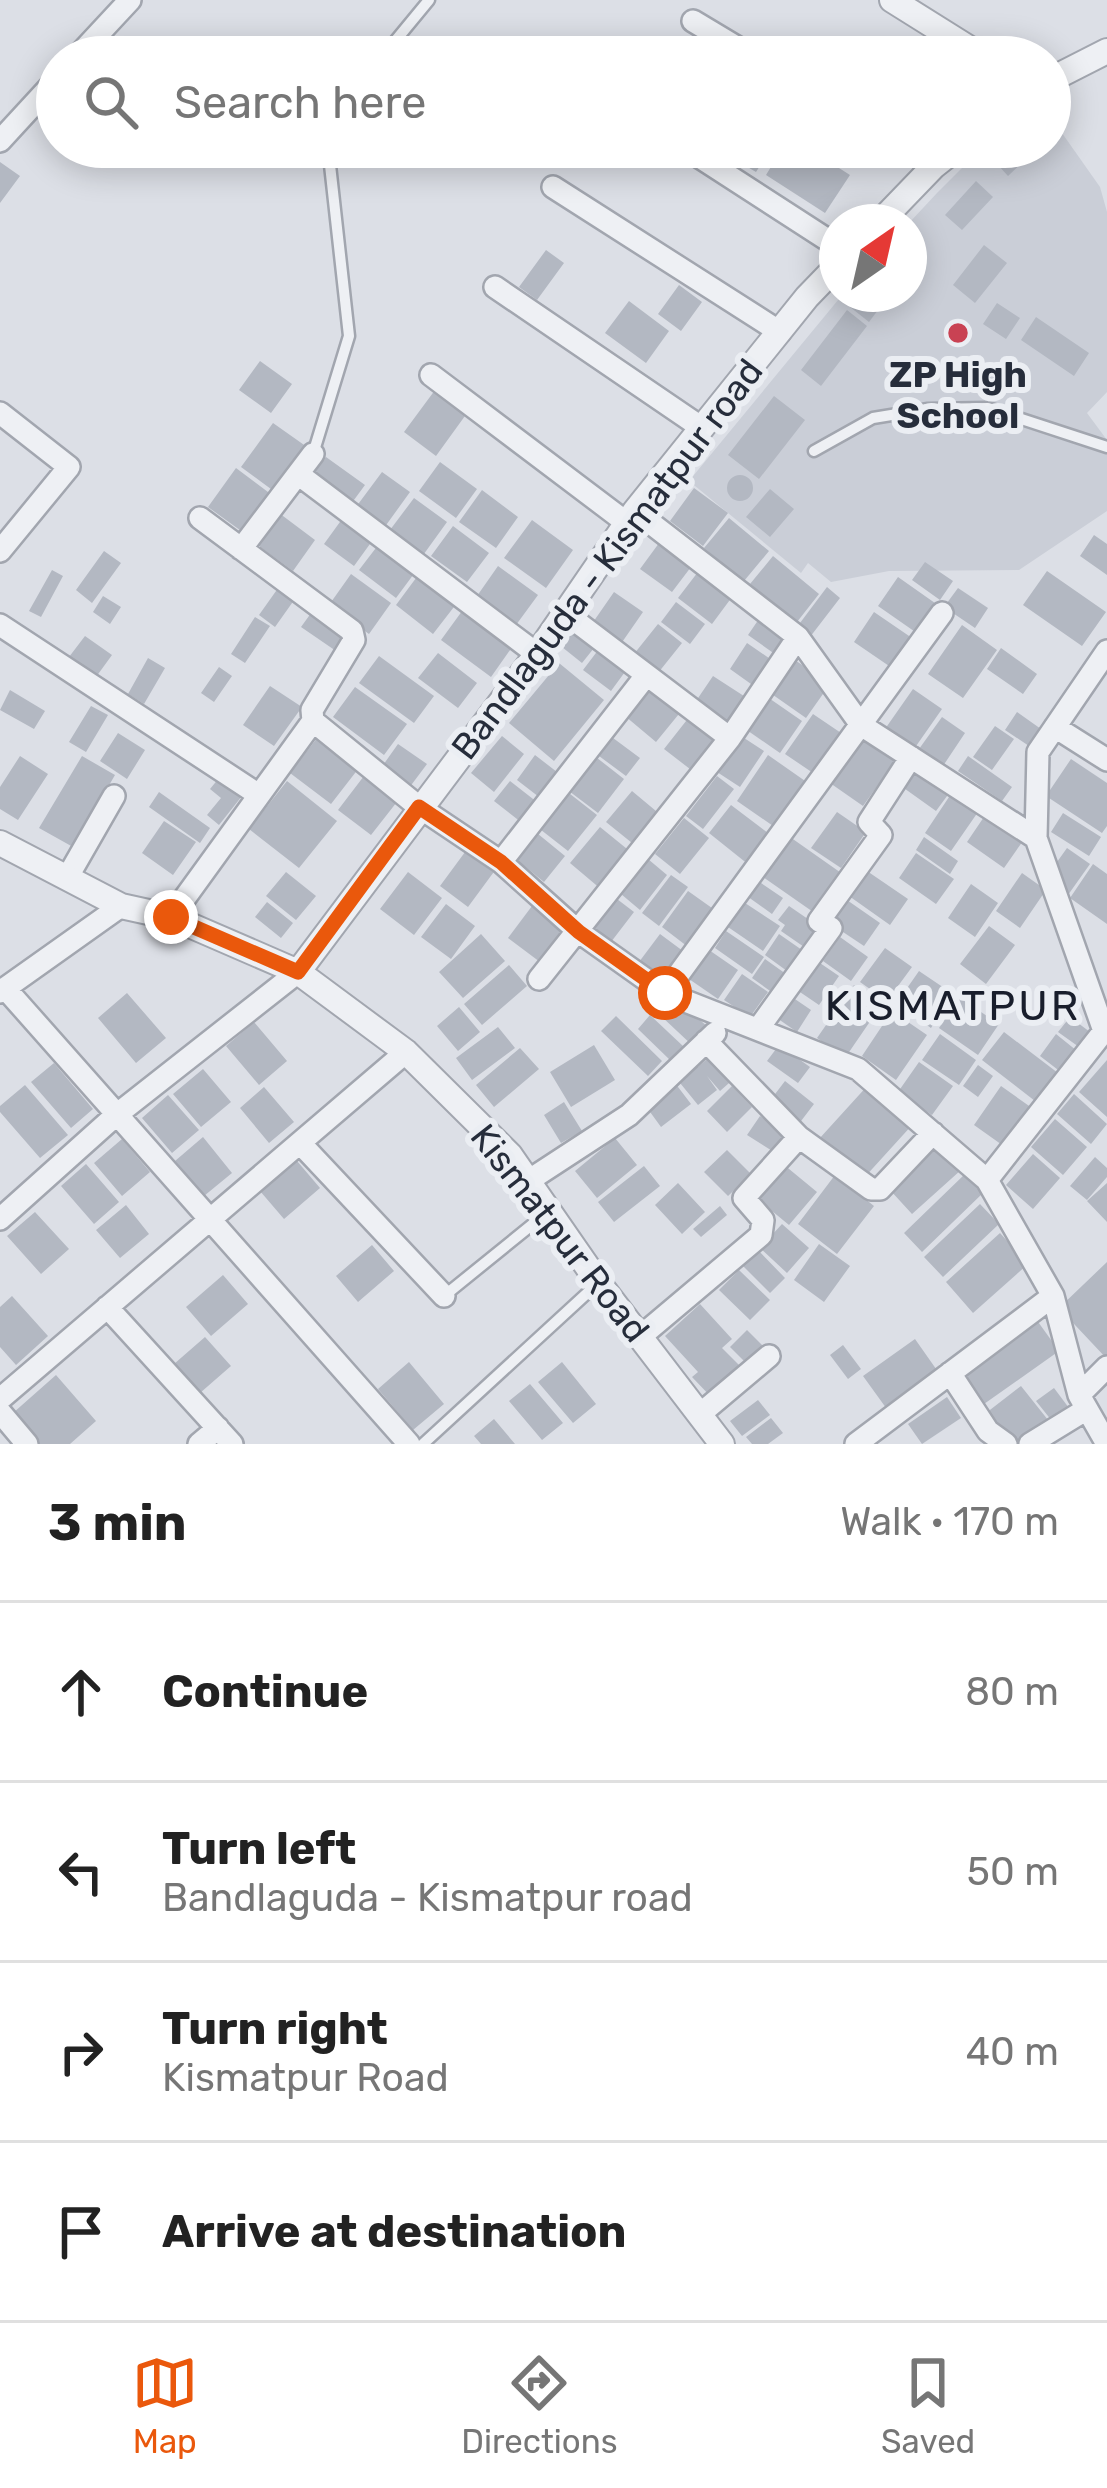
<!DOCTYPE html>
<meta charset="utf-8">
<style>
:root{--surface:#fff;--page:#f6f6f6;--text:#222;--muted:#767676;--line:#e0e0e0;--accent:#ea580c}
body{margin:0;font-family:Rubik,sans-serif;background:var(--page);color:var(--text)}
.compass{position:absolute;left:819px;top:204px;width:108px;height:108px;border-radius:50%;background:var(--surface);box-shadow:0 6px 30px #0003;rotate:34deg}
.stop{position:absolute;width:36px;height:36px;margin:-27px;border:9px solid #ea580c;border-radius:50%;background:#fff}
.stop.end{background:#ea580c;border-color:#fff;box-shadow:0 3px 12px #0008}
.list{margin:0;padding:0;list-style:none}
h2{display:flex;justify-content:space-between;align-items:center;height:156px;margin:0;padding:0 48px;font-size:51px}
h2 small{font-size:39px;font-weight:400;color:var(--muted)}
.list li{display:grid;grid-template-columns:78px 1fr auto;gap:36px;align-items:center;box-sizing:border-box;height:180px;padding:0 48px;border-top:3px solid var(--line)}
.list b{display:block;font-size:45px;white-space:nowrap}
.list p{margin:0;font-size:39px;white-space:nowrap;color:var(--muted)}
.list em{font-size:39px;font-style:normal;color:var(--muted)}
.icon{flex:none;width:66px;height:66px;fill:none;stroke:currentColor;stroke-width:2;stroke-linecap:round;stroke-linejoin:round}
.map{position:relative;flex:none;width:1107px;height:1444px;overflow:hidden}
.search{position:absolute;background:var(--surface);box-shadow:0 6px 30px #0003;left:36px;right:36px;top:36px;height:132px;display:flex;align-items:center;gap:30px;box-sizing:border-box;padding:0 42px;border-radius:66px;color:var(--muted);font-size:45px}
.sheet{height:876px;background:var(--surface)}
nav{display:flex;justify-content:space-around;align-items:center;box-sizing:border-box;height:168px;border-top:3px solid var(--line);background:var(--surface);font-size:33px;color:var(--muted)}
nav a{display:grid;justify-items:center;gap:6px}
nav .on{color:var(--accent)}
.map>svg:first-child{display:block}
.built{fill:#caced7}
.building{fill:#b3b8c2}
.lines{fill:none;stroke-linecap:round;stroke-linejoin:round}
.service-casing{stroke:#a2a6af;stroke-width:15}
.minor-casing{stroke:#a2a6af;stroke-width:26}
.tertiary-casing{stroke:#a2a6af;stroke-width:28}
.service{stroke:#eef0f4;stroke-width:10}
.minor{stroke:#eef0f4;stroke-width:21}
.tertiary{stroke:#eef0f4;stroke-width:24}
.route{stroke:#ea580c;stroke-width:15}
.poi-dot{fill:#c94253;stroke:#ebeef3;stroke-width:4.5}
.labels{text-anchor:middle;dominant-baseline:central;stroke-width:12;stroke-linejoin:round;paint-order:stroke}
.poi-label{font-size:36px;font-weight:bold;fill:#262d3b;stroke:#ebeef3}
.street-label{font-size:36px;fill:#262d3b;stroke:#ebeef3}
.quarter-label{font-size:42px;letter-spacing:3px;fill:#191e2c;stroke:#ebeef3}
</style>
<div class="map">
<svg width="1107" height="1444" viewBox="0 0 1107 1444">
<rect width="100%" height="100%" fill="#dcdfe6"/>
<!-- built -->
<path class="built" d="M1050,116L1100,187L1107,212V392L1087,413L1107,440V511L1019,570L889,571L831,582L808,563L801,573L689,481L843,294H909V223L937,193L983,147H1050Z"/>
<!-- building -->
<path class="building" d="M748,147H772L756,172L739,162Z
M783,147H806L850,175L825,213L766,175Z
M996,147H1026L1032,153L1008,176L988,154Z
M0,162L20,176L0,203Z
M976,181L993,197L962,230L945,215Z
M984,245L1007,263L975,303L953,285Z
M546,250L564,263L537,300L519,287Z
M679,285L702,302L681,331L658,314Z
M860,294H890L869,322L850,307Z
M629,301L669,331L646,363L605,333Z
M997,303L1020,318L1006,339L983,324Z
M847,310L867,326L821,386L801,370Z
M1036,317L1089,353L1074,376L1021,340Z
M260,361L292,384L271,413L239,390Z
M438,386L470,409L436,456L404,432Z
M774,396L805,420L759,479L728,455Z
M273,423L307,447L275,492L241,467Z
M326,457L365,485L351,504L312,476Z
M440,462L477,489L456,518L419,491Z
M236,468L272,495L244,533L208,507Z
M382,472L410,492L384,528L356,507Z
M727 488a13 13 0 1 1 26 0a13 13 0 1 1-26 0Z
M694,488L728,513L703,546L670,521Z
M770,489L794,509L770,537L746,517Z
M482,490L518,517L496,548L459,522Z
M414,498L447,522L421,558L387,534Z
M279,513L315,540L293,571L256,544Z
M345,515L375,537L354,566L324,544Z
M729,518L769,551L744,581L704,548Z
M532,520L573,550L546,588L504,558Z
M453,526L489,553L467,582L431,556Z
M1094,535L1107,544V575L1080,556Z
M662,539L694,563L672,592L640,569Z
M382,540L419,567L396,598L359,570Z
M104,551L121,563L92,603L76,590Z
M773,556L819,594L797,622L750,584Z
M925,562L953,581L940,600L912,580Z
M498,566L538,595L516,625L477,596Z
M701,568L735,593L712,624L678,598Z
M52,570L63,576L41,617L29,611Z
M1047,571L1106,612L1082,646L1023,605Z
M351,574L391,603L369,634L329,605Z
M419,574L457,603L433,634L396,605Z
M898,577L942,608L921,636L878,606Z
M281,584L297,596L275,627L259,615Z
M827,587L840,598L810,637L797,627Z
M958,588L988,608L975,628L944,607Z
M614,592L643,612L618,648L589,628Z
M103,596L121,607L110,624L93,612Z
M676,602L705,624L690,644L661,622Z
M465,607L515,643L491,677L441,640Z
M314,609L349,633L336,651L301,627Z
M874,612L912,638L892,668L854,642Z
M761,616L792,638L779,657L748,635Z
M255,617L270,626L245,663L231,654Z
M573,623L598,643L582,663L557,643Z
M658,624L682,643L654,678L630,659Z
M962,625L997,650L963,698L928,674Z
M85,636L112,655L96,677L69,657Z
M747,643L776,663L758,689L730,669Z
M602,645L630,665L611,691L583,670Z
M1001,648L1037,674L1023,694L987,669Z
M438,653L477,683L458,708L418,678Z
M379,656L434,696L414,723L359,683Z
M789,656L830,684L806,718L766,690Z
M148,658L165,668L144,704L128,694Z
M559,663L604,700L554,761L509,723Z
M219,667L232,676L214,702L201,693Z
M713,676L747,698L728,727L694,704Z
M652,683L683,709L656,742L625,716Z
M270,686L302,707L274,746L243,725Z
M355,687L407,724L384,755L333,717Z
M913,689L942,709L914,749L885,729Z
M10,690L45,711L34,729L0,710Z
M763,694L802,721L780,753L741,726Z
M91,706L108,715L86,752L69,742Z
M1017,712L1041,729L1029,746L1005,730Z
M813,714L844,735L816,775L785,754Z
M690,716L724,743L699,776L664,749Z
M942,717L965,733L943,766L919,749Z
M995,726L1014,739L992,770L973,757Z
M118,733L145,750L127,779L100,761Z
M321,733L362,764L331,804L290,773Z
M609,735L640,758L626,776L595,753Z
M502,736L524,754L494,792L471,773Z
M741,736L764,751L740,787L717,772Z
M862,737L896,760L863,806L830,783Z
M398,744L427,764L409,788L381,768Z
M592,754L624,779L598,813L565,788Z
M535,755L557,772L539,797L517,780Z
M768,755L808,783L776,828L737,801Z
M20,756L48,774L18,820L0,809V787Z
M82,756L115,775L73,847L39,828Z
M968,756L1012,787L1002,801L958,771Z
M1071,759L1107,783V826L1102,833L1046,796Z
M914,767L950,792L936,811L901,786Z
M367,772L400,798L371,835L338,810Z
M717,776L734,789L703,829L686,816Z
M219,778L242,796L219,825L207,815L221,798L210,789Z
M287,781L337,821L299,868L249,829Z
M510,781L542,806L526,826L494,801Z
M565,790L597,815L568,851L536,826Z
M632,791L662,816L637,847L606,822Z
M159,792L210,828L200,843L149,807Z
M951,794L978,812L951,851L925,833Z
M731,805L772,836L749,865L709,833Z
M988,811L1025,838L1004,868L967,842Z
M837,812L866,832L841,868L811,848Z
M1063,813L1101,837L1089,856L1051,832Z
M684,818L709,838L680,874L655,854Z
M164,821L196,842L173,875L142,853Z
M600,827L632,853L602,890L570,863Z
M532,829L565,856L544,882L511,855Z
M790,837L844,875L816,914L763,877Z
M924,837L958,861L950,874L916,850Z
M468,848L496,869L468,907L440,886Z
M1067,848L1090,864L1068,895L1056,887L1052,869Z
M916,853L954,879L936,904L899,878Z
M648,859L667,875L640,910L621,894Z
M1093,864L1107,874V924L1070,898Z
M867,871L908,899L890,925L849,896Z
M286,872L316,896L296,920L266,896Z
M408,872L442,898L414,935L380,909Z
M1022,873L1046,890L1020,928L996,911Z
M671,875L688,887L659,926L642,913Z
M755,879L783,898L772,914L744,894Z
M971,884L998,903L975,937L948,918Z
M688,891L719,913L692,950L662,927Z
M844,898L880,923L864,946L828,922Z
M617,899L634,912L611,942L594,929Z
M267,902L293,923L281,938L255,917Z
M745,903L780,926L763,951L728,927Z
M446,904L475,926L451,959L421,937Z
M532,906L564,930L540,962L508,938Z
M789,906L821,928L807,949L781,931L785,925L778,920Z
M989,926L1015,945L986,984L960,964Z
M726,931L764,957L752,974L715,948Z
M481,934L505,961L463,998L439,972Z
M660,934L687,954L663,986L636,966Z
M779,934L802,950L787,971L765,955Z
M840,937L868,957L851,981L823,961Z
M885,948L912,967L887,1001L860,982Z
M709,950L738,970L718,999L689,979Z
M765,959L786,974L773,993L752,978Z
M817,961L839,976L819,1005L797,990Z
M509,965L527,986L482,1025L464,1004Z
M919,971L953,994L931,1028L896,1004Z
M742,974L768,992L750,1017L724,1000Z
M854,985L882,1004L845,1058L817,1038Z
M127,993L166,1038L136,1063L98,1018Z
M789,995L811,1010L797,1032L774,1016Z
M960,998L999,1024L978,1055L939,1028Z
M676,999L709,1028L693,1046L661,1016Z
M459,1007L480,1032L458,1051L437,1026Z
M892,1011L927,1035L896,1080L862,1056Z
M650,1015L684,1047L671,1061L638,1029Z
M616,1016L662,1061L648,1076L601,1031Z
M1070,1017L1090,1032L1079,1047L1058,1032Z
M254,1022L287,1061L259,1085L226,1046Z
M498,1027L515,1048L472,1080L456,1058Z
M1004,1032L1058,1073L1035,1101L982,1060Z
M940,1034L976,1060L959,1085L922,1060Z
M1056,1034L1082,1055L1066,1076L1040,1056Z
M594,1045L615,1080L571,1107L550,1072Z
M779,1045L810,1067L798,1083L767,1061Z
M520,1048L539,1069L494,1107L476,1085Z
M715,1052L737,1076L720,1091L707,1076L717,1090L698,1105L676,1078L694,1063L698,1067Z
M1107,1060V1117L1079,1092Z
M919,1062L953,1086L932,1115L898,1092Z
M54,1063L93,1109L71,1128L31,1082Z
M978,1065L993,1076L978,1097L963,1086Z
M203,1069L231,1102L201,1127L173,1094Z
M785,1081L814,1104L798,1125L769,1102Z
M675,1083L691,1104L661,1127L645,1105Z
M869,1084L913,1124L863,1179L819,1139Z
M25,1085L68,1135L40,1158L0,1112V1106Z
M732,1086L752,1107L727,1132L707,1111Z
M1001,1086L1032,1108L1005,1147L974,1125Z
M264,1087L294,1122L269,1143L240,1108Z
M1074,1094L1107,1124L1091,1144L1057,1114Z
M168,1095L199,1130L172,1153L142,1118Z
M564,1102L582,1131L561,1143L544,1115Z
M760,1116L790,1135L777,1154L747,1135Z
M1055,1119L1087,1147L1063,1175L1031,1147Z
M203,1137L232,1173L204,1196L175,1161Z
M615,1138L637,1165L597,1198L575,1171Z
M122,1139L150,1172L122,1196L94,1163Z
M939,1146L961,1170L912,1214L890,1190Z
M727,1150L751,1174L728,1196L704,1172Z
M1033,1154L1060,1178L1033,1209L1006,1185Z
M1095,1157L1107,1168V1177L1087,1200L1070,1186Z
M297,1161L320,1188L284,1219L260,1191Z
M86,1164L119,1202L94,1224L61,1186Z
M783,1164L817,1192L789,1225L755,1197Z
M644,1166L660,1186L614,1222L598,1202Z
M965,1174L983,1193L922,1252L904,1233Z
M835,1175L874,1206L837,1254L798,1224Z
M678,1183L705,1212L682,1234L655,1205Z
M1107,1183V1222L1087,1201Z
M980,1204L999,1224L943,1277L924,1257Z
M126,1205L149,1234L120,1258L96,1230Z
M720,1206L727,1215L701,1237L693,1229Z
M35,1212L69,1249L41,1274L7,1236Z
M782,1224L809,1248L787,1273L760,1248Z
M1000,1233L1028,1264L973,1313L946,1282Z
M819,1244L850,1266L824,1302L794,1280Z
M372,1245L394,1271L358,1302L336,1276Z
M757,1249L785,1278L770,1293L741,1264Z
M1107,1262V1359L1059,1308Z
M739,1270L770,1300L750,1320L719,1290Z
M223,1275L248,1304L211,1336L186,1307Z
M12,1296L48,1336L16,1365L0,1347V1307Z
M700,1304L732,1339L722,1348L745,1371L714,1400L692,1377L698,1372L665,1336Z
M1036,1319L1059,1351L984,1404L961,1371Z
M747,1330L770,1353L753,1370L730,1347Z
M205,1337L231,1366L200,1393L174,1364Z
M915,1339L941,1376L889,1412L863,1376Z
M843,1345L861,1369L848,1379L830,1355Z
M409,1362L444,1404L413,1430L378,1389Z
M562,1362L596,1404L573,1423L538,1382Z
M56,1375L96,1421L70,1444H40L13,1413Z
M530,1384L563,1423L542,1440L509,1401Z
M1021,1386L1052,1425L1027,1444H1010L986,1413Z
M1054,1388L1069,1408L1052,1421L1036,1401Z
M947,1397L961,1418L922,1444L908,1424Z
M758,1400L770,1415L742,1436L730,1421Z
M771,1418L783,1433L768,1444H752L746,1437Z
M494,1419L515,1444H481L474,1436Z"/>
<g class="lines">
<!-- service casing -->
<g class="service-casing">
<path id="service" d="M382,57L429,0
M814,451L873,418L928,409L988,408L1107,447
M313,454L349,336L328,147
M444,1296L549,1211
M423,1444L596,1285"/>
</g>
<!-- minor casing -->
<g class="minor-casing">
<path id="minor" d="M693,21L753,57
M77,57L130,0
M0,141L57,79
M684,147L837,246
M902,147L934,166
M553,187L780,332
M495,287L702,428
M431,375L627,523
M0,413L69,467L0,551
M298,474L537,654
M635,511L798,637L861,725L1036,838
M200,518L352,631L354,640L312,710L313,721
M241,549L313,454
M0,625L259,795
M1055,727L1107,760
M730,738L798,637
M501,862L645,677
M67,878L114,796
M171,917L313,721L419,807L501,862L579,932L665,993L858,1069L987,1180L1053,1296L1079,1395L1107,1444
M539,979L730,738L565,613
M5,988L409,1444
M0,992L121,906
M665,993L942,613
M758,1029L831,928L819,921L881,835L869,822L911,757
M706,1041L799,1137L871,1189H880L933,1133
M300,1143L444,1296
M987,1180L1104,1031L1036,838L1038,752L1107,651
M528,1181L629,1115L715,1033
M0,1219L115,1116L298,972
M107,1307L232,1444
M640,1337L761,1235L763,1220L744,1198L799,1137
M950,1373L988,1431L1006,1444
M1079,1395L1107,1367
M0,1399L406,1052
M0,1412L27,1444
M699,1415L769,1356
M199,1444L218,1428
M856,1444L1053,1296
M1030,1444L1087,1409"/>
</g>
<!-- tertiary casing -->
<g class="tertiary-casing">
<path id="tertiary" d="M892,0L983,57
M1050,80L1107,51
M880,222L934,166L958,147
M0,843L121,906L171,917L298,972L406,1052L510,1155L598,1282L722,1444
M298,972L537,654L635,511L807,297L837,266"/>
</g>
<!-- service -->
<use href="#service" class="service"/>
<!-- minor -->
<use href="#minor" class="minor"/>
<!-- tertiary -->
<use href="#tertiary" class="tertiary"/>
</g>
<g class="lines">
<!-- route -->
<path class="route" d="M171,917L298,972L419,807L501,862L579,932L665,993"/>
</g>
<!-- markers -->
<circle class="poi-dot" cx="958" cy="333" r="12"/>
<g class="labels">
<!-- poi labels -->
<g class="poi-label">
<text x="958" y="374">ZP High<tspan x="958" dy="41">School</tspan></text>
</g>
<!-- street labels -->
<g class="street-label">
<text transform="translate(607 559) rotate(-53)">Bandlaguda - Kismatpur road</text>
<text transform="translate(560 1233) rotate(52)">Kismatpur Road</text>
</g>
<!-- quarter labels -->
<g class="quarter-label">
<text x="953" y="1006">KISMATPUR</text>
</g>
</g>
</svg>
<svg class="compass" viewBox="-18 -18 36 36"><path d="M0-13l5 13h-10z" fill="#e53935"/><path d="M0 13l5-13h-10z" fill="#767676"/></svg>
<div class="stop" style="left:665px;top:993px"></div>
<div class="stop end" style="left:171px;top:917px"></div>
<div class="search"><svg class="icon" aria-label="search" viewBox="0 0 24 24"><circle cx="10" cy="10" r="6"/><path d="M15 15l6 6"/></svg>Search here</div>
</div>
<section class="sheet">
<h2>3 min<small>Walk · 170 m</small></h2>
<ul class="list">
<li><svg class="icon" aria-label="ahead" viewBox="0 0 24 24"><path d="M12 20V5M6 11l6-6 6 6"/></svg><div><b>Continue</b></div><em>80 m</em></li>
<li><svg class="icon" aria-label="left" viewBox="0 0 24 24"><path d="M17 20v-9H6M10 6l-5 5 5 5"/></svg><div><b>Turn left</b><p>Bandlaguda - Kismatpur road</p></div><em>50 m</em></li>
<li><svg class="icon" aria-label="right" viewBox="0 0 24 24"><path d="M7 20v-9h11M14 6l5 5-5 5"/></svg><div><b>Turn right</b><p>Kismatpur Road</p></div><em>40 m</em></li>
<li><svg class="icon" aria-label="arrive" viewBox="0 0 24 24"><path d="M6 21V4h12l-3 4 3 4H6"/></svg><div><b>Arrive at destination</b></div></li>
</ul>
</section>
<nav>
<a class="on"><svg class="icon" aria-label="map" viewBox="0 0 24 24"><path d="M3 6l6-2 6 2 6-2v14l-6 2-6-2-6 2zM9 4v14M15 6v14"/></svg>Map</a>
<a><svg class="icon" aria-label="directions" viewBox="0 0 24 24"><path d="M12 3l9 9-9 9-9-9zM9 14v-3h6M13 9l2 2-2 2"/></svg>Directions</a>
<a><svg class="icon" aria-label="saved" viewBox="0 0 24 24"><path d="M7 4h10v16l-5-4-5 4z"/></svg>Saved</a>
</nav>
